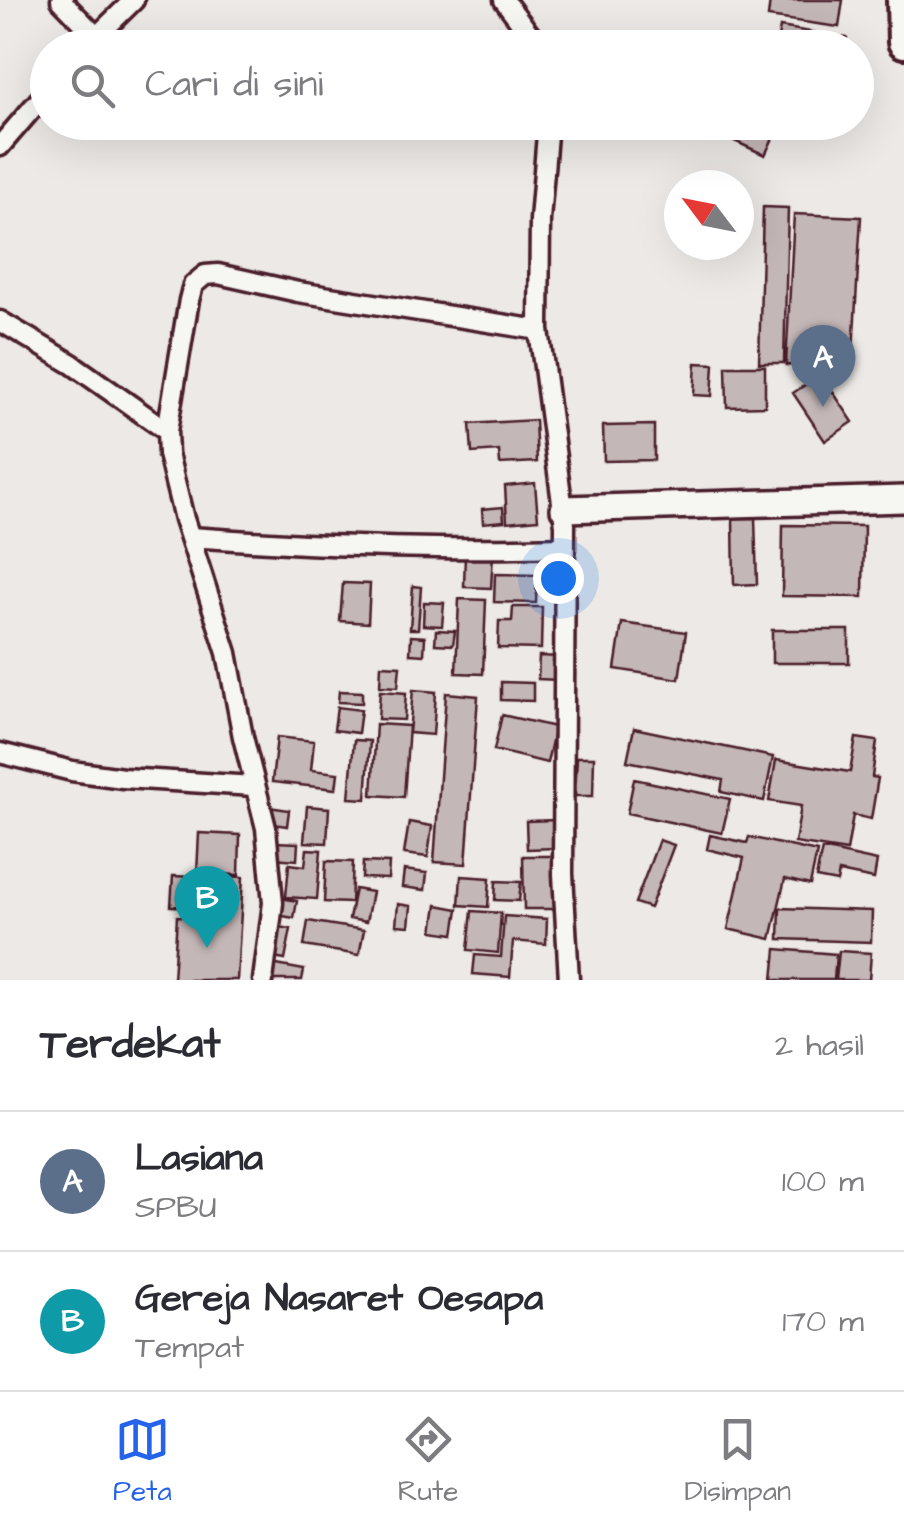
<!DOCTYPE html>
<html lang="id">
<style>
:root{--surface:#fff;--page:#f7f7f7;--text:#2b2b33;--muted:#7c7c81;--line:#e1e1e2;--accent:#2563eb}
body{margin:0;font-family:"Architects Daughter",sans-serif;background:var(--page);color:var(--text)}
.compass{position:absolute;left:664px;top:170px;width:90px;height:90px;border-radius:50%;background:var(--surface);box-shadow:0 10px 40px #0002;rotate:302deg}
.you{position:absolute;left:558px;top:578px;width:35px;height:35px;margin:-25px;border:8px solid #fff;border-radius:50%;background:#1a73e8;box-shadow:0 0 0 15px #1a73e833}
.badge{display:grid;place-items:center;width:65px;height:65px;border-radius:50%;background:var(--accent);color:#fff;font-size:32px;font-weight:700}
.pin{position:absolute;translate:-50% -82px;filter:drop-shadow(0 2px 5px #0008)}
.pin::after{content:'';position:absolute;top:52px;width:35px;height:30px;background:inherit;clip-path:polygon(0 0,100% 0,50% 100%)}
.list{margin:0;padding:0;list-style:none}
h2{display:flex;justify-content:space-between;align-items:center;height:130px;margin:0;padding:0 40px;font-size:42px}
h2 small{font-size:32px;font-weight:400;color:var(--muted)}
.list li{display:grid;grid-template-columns:65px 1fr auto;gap:30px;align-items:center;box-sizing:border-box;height:140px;padding:0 40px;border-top:2px solid var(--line)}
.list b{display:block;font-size:38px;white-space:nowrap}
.list p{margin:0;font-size:32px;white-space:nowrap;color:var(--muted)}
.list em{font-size:32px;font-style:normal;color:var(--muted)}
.icon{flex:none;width:55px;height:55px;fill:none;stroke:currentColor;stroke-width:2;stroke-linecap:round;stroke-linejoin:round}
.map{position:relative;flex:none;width:904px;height:980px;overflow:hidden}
.search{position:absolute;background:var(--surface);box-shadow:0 10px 40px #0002;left:30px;right:30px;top:30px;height:110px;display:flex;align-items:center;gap:25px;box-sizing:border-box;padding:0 35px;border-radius:55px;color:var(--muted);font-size:38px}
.sheet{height:410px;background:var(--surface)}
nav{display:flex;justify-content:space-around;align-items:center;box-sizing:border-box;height:140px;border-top:2px solid var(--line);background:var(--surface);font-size:28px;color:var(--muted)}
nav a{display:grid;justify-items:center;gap:5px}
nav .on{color:var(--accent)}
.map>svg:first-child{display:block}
.building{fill:#c4b7b7;stroke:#4a1f2b;stroke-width:2.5}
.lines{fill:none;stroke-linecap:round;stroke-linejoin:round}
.street-casing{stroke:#4a1f2b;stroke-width:25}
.secondary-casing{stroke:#4a1f2b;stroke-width:32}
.highway-casing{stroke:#4a1f2b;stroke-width:38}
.street{stroke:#f6f6f2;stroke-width:18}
.secondary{stroke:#f6f6f2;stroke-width:25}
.highway{stroke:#f6f6f2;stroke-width:30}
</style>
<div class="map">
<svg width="904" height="980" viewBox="0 0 904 980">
<rect width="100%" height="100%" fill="#ece9e6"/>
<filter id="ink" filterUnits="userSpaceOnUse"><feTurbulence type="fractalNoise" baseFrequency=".01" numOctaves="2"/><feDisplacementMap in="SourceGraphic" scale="20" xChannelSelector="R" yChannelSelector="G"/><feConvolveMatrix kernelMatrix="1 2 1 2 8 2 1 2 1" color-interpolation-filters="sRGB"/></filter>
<g filter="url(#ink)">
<!-- building -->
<path class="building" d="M770,0H843L839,27L768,17Z
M780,27L847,38L845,48H776Z
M693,122H744L774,136L765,155Z
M763,207L788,208L784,363H759Z
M794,214L861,217L852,368L786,365Z
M696,363L714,364L712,396L694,395Z
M726,366H765V406L727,407Z
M821,374L853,422L825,441L793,393Z
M535,420L537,462L500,464L499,451L472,453L470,424Z
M654,425V460L604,461L603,426Z
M535,483L538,519L507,522L505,486Z
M503,507L504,521L483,523L482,509Z
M733,518H755L757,584L734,585Z
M783,525L864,526L863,597L782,596Z
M465,553L493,554L491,588L464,587Z
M495,574L537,575L536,603L494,602Z
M343,583L370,584L368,623L340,621Z
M413,586L421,587L418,629H410Z
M459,599L486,600L483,674L456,673Z
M424,602L444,603L442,626L423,625Z
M513,607H542L541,649L498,648L499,621H512Z
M622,623L686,632L679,679L615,669Z
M436,630L455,631L453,645L435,644Z
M772,630H849V663H772Z
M411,636L425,637L424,655L410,654Z
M539,656L559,657L558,680L538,679Z
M381,665L400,666L398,687L380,686Z
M501,682L533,683V701L501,700Z
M413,690L436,692L433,735L409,733Z
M339,691L362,692V703L338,702Z
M380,691L406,693L404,720L378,719Z
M446,693L478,696L466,864L434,862Z
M337,707L361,710L358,733L334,730Z
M502,715L555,727L547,763L494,750Z
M376,724L409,726L404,797L372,795Z
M634,728L773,757L764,801L721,792L723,780L627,761Z
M277,737L314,741L311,770L338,773L336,789L272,782Z
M856,738L877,741L872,777L878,778L871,819L853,815L847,851L795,843L801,806L769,801L776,760L850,772Z
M354,740L370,741L366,799L349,798Z
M577,757H594L593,796H575Z
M634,779L730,799L722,833L627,813Z
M307,806L329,808L327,843L304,842Z
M269,807L289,810L287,826L266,823Z
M556,820V848L527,849L526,821Z
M409,822L432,826L428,857L404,854Z
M199,833L240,835L239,875L197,873Z
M710,835L747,843L749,837L817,852L810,885L785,879L771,939L728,929L744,858L707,849Z
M659,840L674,845L650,908L635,903Z
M274,842L298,843L297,860L273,858Z
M307,849L321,850L317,899L286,897L289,864L305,866Z
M822,849L877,861L874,879L839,872L837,882L816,878Z
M523,856H554L555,909H524Z
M326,861L353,862L351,903L324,902Z
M363,862L389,863L388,879L362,878Z
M404,870L427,873L425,890L402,887Z
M198,875L243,877L237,980H173L177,916L196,917Z
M173,876L195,877L194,907L171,906Z
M461,876L490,878L488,907L459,905Z
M496,881L521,882L519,901L495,900Z
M355,889L372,892L366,922L349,919Z
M281,898L297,901L294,918L277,915Z
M398,904L411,906L409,926L396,925Z
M437,905L458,909L454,934L433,931Z
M780,908L872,911L871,942L779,939Z
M472,911L501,913L498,953L468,950Z
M504,916L547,919L546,944L513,941L510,977L473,974L475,955L501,957Z
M308,921L364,930L359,955L304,946Z
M274,926L291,929L285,960L268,957Z
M776,949L836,954L834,980H773Z
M839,951L871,953L869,980H836Z
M271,964L304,970L302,980H268Z"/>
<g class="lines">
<!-- street casing -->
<g class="street-casing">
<path id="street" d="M61,0L96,36
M504,0L540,48
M85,48L134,0
M548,122L540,220L539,330L565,525L563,874L569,980
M0,146L48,90
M0,321L72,364L167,431
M190,537C315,546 439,551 565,547
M0,753L72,771L123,778L254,786
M263,980L273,903L266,828L243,737L227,653L184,519L168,454L167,431L189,300L193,285L205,275L218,274L298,292L539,330"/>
</g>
<!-- secondary casing -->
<g class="secondary-casing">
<path id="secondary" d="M564,509L904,499"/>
</g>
<!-- highway casing -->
<g class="highway-casing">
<path id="highway" d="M903,0L904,42"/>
</g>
<!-- street -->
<use href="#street" class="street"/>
<!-- secondary -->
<use href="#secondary" class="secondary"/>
<!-- highway -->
<use href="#highway" class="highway"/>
</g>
</g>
</svg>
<svg class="compass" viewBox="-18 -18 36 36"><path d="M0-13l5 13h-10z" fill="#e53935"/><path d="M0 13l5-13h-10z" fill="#7c7c81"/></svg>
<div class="you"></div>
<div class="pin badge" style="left:823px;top:407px;background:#5c6f8a">A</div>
<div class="pin badge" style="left:207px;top:948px;background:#0f9aa8">B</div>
<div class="search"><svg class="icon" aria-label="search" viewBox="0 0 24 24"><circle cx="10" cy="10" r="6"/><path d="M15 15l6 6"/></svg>Cari di sini</div>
</div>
<section class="sheet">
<h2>Terdekat<small>2 hasil</small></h2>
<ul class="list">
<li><span class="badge" style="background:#5c6f8a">A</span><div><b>Lasiana</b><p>SPBU</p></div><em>100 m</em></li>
<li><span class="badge" style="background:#0f9aa8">B</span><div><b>Gereja Nasaret Oesapa</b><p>Tempat</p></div><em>170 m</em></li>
</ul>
</section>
<nav>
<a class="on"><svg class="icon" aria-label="map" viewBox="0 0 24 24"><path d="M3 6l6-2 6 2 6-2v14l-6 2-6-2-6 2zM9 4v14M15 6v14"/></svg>Peta</a>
<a><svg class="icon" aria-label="directions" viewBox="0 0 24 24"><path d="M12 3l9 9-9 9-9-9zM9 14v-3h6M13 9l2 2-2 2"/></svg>Rute</a>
<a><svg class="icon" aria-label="saved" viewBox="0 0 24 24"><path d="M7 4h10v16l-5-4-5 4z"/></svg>Disimpan</a>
</nav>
